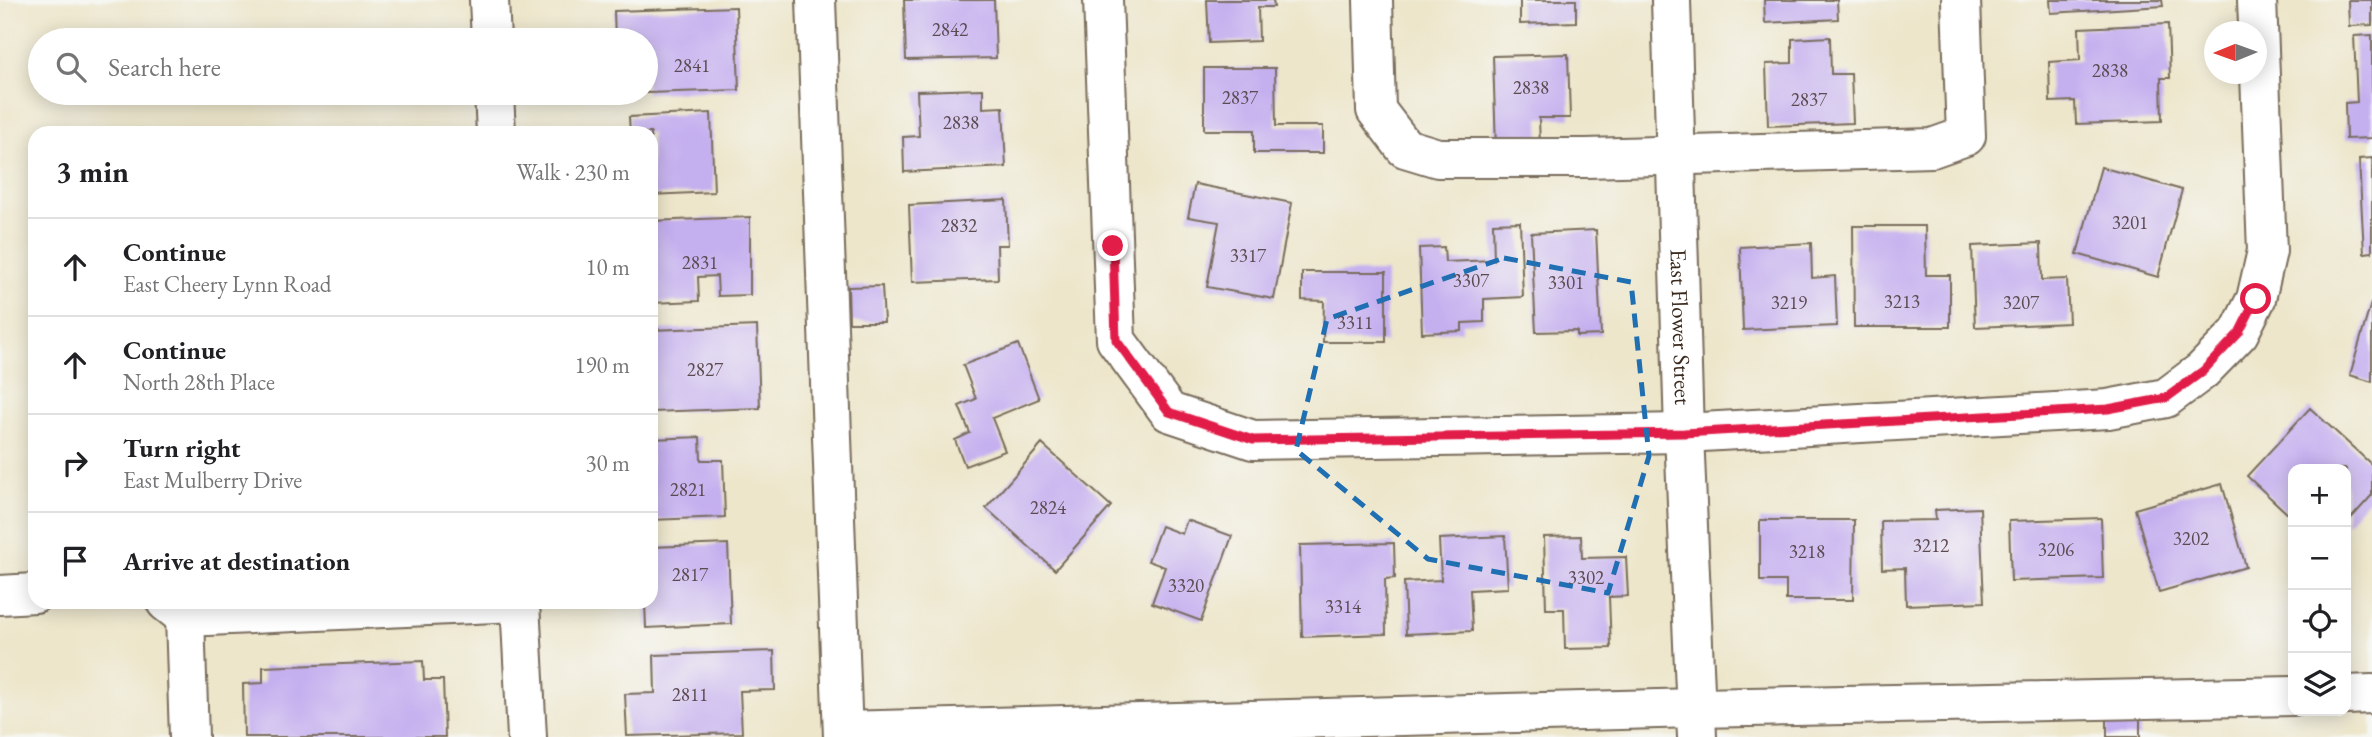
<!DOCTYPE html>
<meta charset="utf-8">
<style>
:root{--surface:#fff;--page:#f6f6f6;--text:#202124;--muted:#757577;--line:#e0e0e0}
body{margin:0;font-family:"EB Garamond",serif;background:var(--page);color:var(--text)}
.controls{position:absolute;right:21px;bottom:21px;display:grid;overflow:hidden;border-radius:14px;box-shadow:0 4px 18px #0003}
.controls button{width:63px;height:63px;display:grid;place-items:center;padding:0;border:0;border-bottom:2px solid var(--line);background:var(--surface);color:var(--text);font:35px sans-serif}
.compass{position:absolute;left:2204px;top:21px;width:63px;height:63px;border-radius:50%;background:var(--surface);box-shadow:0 4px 18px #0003;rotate:269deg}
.stop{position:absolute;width:21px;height:21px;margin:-16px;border:5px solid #e11d48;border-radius:50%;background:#fff}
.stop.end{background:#e11d48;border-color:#fff;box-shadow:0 2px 7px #0008}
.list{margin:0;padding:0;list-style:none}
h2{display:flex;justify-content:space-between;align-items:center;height:91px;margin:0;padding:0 28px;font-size:30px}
h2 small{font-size:23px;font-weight:400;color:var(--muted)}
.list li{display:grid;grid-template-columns:46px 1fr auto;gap:21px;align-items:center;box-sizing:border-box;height:98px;padding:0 28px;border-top:2px solid var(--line)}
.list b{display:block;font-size:26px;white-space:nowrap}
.list p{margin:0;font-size:23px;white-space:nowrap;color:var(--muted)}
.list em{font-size:23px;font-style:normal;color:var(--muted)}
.icon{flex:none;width:38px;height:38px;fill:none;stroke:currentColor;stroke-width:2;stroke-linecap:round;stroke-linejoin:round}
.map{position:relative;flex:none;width:2372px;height:737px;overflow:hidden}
.search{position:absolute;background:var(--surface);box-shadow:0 4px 18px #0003;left:28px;top:28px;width:630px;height:77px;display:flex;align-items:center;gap:18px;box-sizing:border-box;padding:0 24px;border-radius:38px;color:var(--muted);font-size:26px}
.panel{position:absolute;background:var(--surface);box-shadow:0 4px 18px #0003;left:28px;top:126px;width:630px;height:483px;border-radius:21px}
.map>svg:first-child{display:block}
.building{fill:#c4afef}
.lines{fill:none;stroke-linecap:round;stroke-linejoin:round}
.minor-casing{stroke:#796c5b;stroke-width:42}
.major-casing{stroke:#796c5b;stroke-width:42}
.minor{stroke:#fff;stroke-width:38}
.major{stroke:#fff;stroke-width:38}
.route{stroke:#e11d48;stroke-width:9}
.marked{fill:none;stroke:#1f6fb2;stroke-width:5;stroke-dasharray:14 9;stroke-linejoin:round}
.labels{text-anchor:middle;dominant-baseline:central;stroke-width:5;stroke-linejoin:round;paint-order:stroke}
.number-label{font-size:19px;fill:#5d4b52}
.street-label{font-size:23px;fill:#3b2a1e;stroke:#f6f6f2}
</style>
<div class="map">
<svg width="2372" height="737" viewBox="0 0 2372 737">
<rect width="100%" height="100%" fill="#f6f6f2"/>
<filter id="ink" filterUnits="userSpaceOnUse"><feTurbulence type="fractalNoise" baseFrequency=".0143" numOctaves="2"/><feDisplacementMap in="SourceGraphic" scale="14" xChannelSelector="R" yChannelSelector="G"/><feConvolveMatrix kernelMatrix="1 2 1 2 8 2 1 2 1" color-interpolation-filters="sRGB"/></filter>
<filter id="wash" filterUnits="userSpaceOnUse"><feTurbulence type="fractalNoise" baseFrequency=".00686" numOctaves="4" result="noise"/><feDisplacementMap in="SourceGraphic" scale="28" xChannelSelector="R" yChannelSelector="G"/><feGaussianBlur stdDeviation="1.57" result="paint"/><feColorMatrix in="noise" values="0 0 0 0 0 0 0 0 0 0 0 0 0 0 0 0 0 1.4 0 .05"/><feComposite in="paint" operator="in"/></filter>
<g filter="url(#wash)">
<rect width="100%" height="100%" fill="#ede6cb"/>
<g id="blocks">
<!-- building -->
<path class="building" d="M904,0H994L996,58L906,60Z
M1207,0H1273L1274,7H1258L1259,41L1209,43Z
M1520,0H1576V22L1520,24Z
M1764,0H1837L1838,19L1765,23Z
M2050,0H2162L2163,6L2051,13Z
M2348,0H2372V25L2349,26Z
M736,7L739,90L646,93V40H615L614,11Z
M2168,24L2170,78H2161L2162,121L2076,124L2075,101L2050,102L2049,62L2080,60L2079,28Z
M2372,35V138L2346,139L2345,103L2357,102L2354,36Z
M1830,37L1831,74H1851L1853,123L1768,126L1766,64L1792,63V39Z
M1568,54L1570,118H1539L1540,146L1496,148L1493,56Z
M1204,68H1275L1276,126H1323V153H1254V130H1204Z
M983,89V108L1003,107L1006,167L904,172L903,137L919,136L917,91Z
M711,113L714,192L651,195V133H630L629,117Z
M2372,158V252L2364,253L2359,159Z
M2101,167L2182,190L2158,277L2077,254Z
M1195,184L1292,203L1274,299L1207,287L1219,222L1188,217Z
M1006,200L1008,245H997L998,279L912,282L909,205Z
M750,217V295L718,296L717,276L698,277L699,301L651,303V221Z
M1520,222L1523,297L1484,299V322L1462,323V331L1422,333L1419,248L1444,247L1445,262L1494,260L1493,223Z
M1853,226H1925L1926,275H1950V327H1854Z
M1596,230L1601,335L1577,336V331L1536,332L1531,233Z
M1811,243L1812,278L1835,276L1837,326L1743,330L1740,247Z
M2041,243L2042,280L2067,279L2069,323L1975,327L1972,246Z
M1302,272H1386V342H1323L1324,301L1302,300Z
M882,286L884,322H849L848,287Z
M2371,303H2372V382L2350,375Z
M757,326L760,408L651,412V330Z
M1018,344L1039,399L992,418L1005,451L965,466L955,440L970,433L959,406L976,399L963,365Z
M2310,408L2372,465V495L2346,524V469H2293V513L2290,516L2247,476Z
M700,437L701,460H723L725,517L651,520V439Z
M1042,444L1111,506L1055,570L986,508Z
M2222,484L2246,567L2159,592L2135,509Z
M1980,508L1984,602L1906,605L1905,568L1882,569L1881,521L1936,520L1935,510Z
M2101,518L2103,578L2011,581L2009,521Z
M1187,520L1232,536L1201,621L1152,603L1165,567L1148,561L1161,526L1182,534Z
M1760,520H1854L1853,600H1786V581H1760Z
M1505,536L1508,588L1470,590L1472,631L1406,634L1404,582L1441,580L1439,539Z
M1581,536L1582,558L1626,557L1628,596L1609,597L1611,648L1565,649L1564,609H1546L1544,537Z
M1394,543L1395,578L1385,579L1386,634L1302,637L1300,545Z
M728,544L731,624L646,628L645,602H651V547Z
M774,651L775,690L740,691L742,733L627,736L625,694L655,693L654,655Z
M423,661L424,680H443L445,737H244L243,684L263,683V667Z
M2107,717L2140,718V737H2107Z"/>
</g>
</g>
<g filter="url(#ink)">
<use href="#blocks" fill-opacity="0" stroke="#796c5b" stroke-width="2"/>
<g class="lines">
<!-- minor casing -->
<g class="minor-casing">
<g id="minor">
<path d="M816,0L843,737"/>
<path d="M1103,0L1116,340L1169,412L1253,440L1684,433L2108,409L2166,398L2202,371L2239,333L2256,299L2267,251L2257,0"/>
<path d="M1373,0L1376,110L1405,148L1438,158H1586L1932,148L1966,136L1961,0"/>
<path id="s1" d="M1671,0L1684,433L1697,737"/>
<path d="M0,595L35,593"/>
<path d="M166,602L185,617L189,737"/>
<path d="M185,617L520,602"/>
<path d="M2346,695L2372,694"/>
<path d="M843,731L1696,708L2293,696"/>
</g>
</g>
<!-- major casing -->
<g class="major-casing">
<path id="major" d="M489,0L491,40
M494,93L496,133
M520,602L527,737"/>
</g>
<!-- minor -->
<use href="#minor" class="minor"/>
<!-- major -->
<use href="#major" class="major"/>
</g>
</g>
<g class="lines" filter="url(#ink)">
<!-- route -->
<path class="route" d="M1113,246L1116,340L1169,412L1253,440L1684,433L2108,409L2166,398L2203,371L2239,333L2256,299"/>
</g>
<!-- marked area -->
<path class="marked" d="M1504,258L1631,282L1649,456L1608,593L1428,559L1296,450L1327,319Z"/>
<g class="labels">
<!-- number labels -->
<g class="number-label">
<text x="950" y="29">2842</text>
<text x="692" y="65">2841</text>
<text x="2110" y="70">2838</text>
<text x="1531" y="87">2838</text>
<text x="1240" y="97">2837</text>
<text x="1809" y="99">2837</text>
<text x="961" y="122">2838</text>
<text x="2130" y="222">3201</text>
<text x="959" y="225">2832</text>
<text x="1248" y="255">3317</text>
<text x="700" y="262">2831</text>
<text x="1471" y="280">3307</text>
<text x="1566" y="282">3301</text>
<text x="1902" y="301">3213</text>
<text x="1789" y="302">3219</text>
<text x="2021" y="302">3207</text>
<text x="1355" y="322">3311</text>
<text x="705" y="369">2827</text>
<text x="688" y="489">2821</text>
<text x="1048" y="507">2824</text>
<text x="2191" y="538">3202</text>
<text x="1931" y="545">3212</text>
<text x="2056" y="549">3206</text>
<text x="1807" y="551">3218</text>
<text x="690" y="574">2817</text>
<text x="1586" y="577">3302</text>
<text x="1186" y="585">3320</text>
<text x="1343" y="606">3314</text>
<text x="690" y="694">2811</text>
</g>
<!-- street labels -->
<g class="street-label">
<text stroke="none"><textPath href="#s1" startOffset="327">East Flower Street</textPath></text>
</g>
</g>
</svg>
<div class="controls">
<button>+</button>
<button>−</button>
<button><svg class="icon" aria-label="locate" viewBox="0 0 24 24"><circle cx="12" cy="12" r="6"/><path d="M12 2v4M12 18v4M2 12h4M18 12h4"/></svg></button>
<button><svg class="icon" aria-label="layers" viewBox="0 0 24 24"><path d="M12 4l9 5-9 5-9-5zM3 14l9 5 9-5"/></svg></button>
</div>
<svg class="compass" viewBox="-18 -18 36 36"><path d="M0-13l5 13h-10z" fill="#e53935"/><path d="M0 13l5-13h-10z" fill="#757577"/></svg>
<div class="stop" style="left:2256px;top:299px"></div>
<div class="stop end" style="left:1113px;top:246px"></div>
<div class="search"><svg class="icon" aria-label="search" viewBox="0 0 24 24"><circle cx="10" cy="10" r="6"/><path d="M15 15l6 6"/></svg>Search here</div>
<section class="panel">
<h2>3 min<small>Walk · 230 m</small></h2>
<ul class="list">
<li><svg class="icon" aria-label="ahead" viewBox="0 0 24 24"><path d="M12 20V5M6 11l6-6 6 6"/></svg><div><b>Continue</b><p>East Cheery Lynn Road</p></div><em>10 m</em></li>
<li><svg class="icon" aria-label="ahead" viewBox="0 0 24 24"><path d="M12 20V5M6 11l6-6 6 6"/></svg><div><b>Continue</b><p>North 28th Place</p></div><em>190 m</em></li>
<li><svg class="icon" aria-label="right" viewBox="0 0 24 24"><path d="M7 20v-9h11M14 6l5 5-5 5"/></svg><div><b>Turn right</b><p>East Mulberry Drive</p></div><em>30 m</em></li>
<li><svg class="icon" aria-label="arrive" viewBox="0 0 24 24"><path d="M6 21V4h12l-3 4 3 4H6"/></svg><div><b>Arrive at destination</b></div></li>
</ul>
</section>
</div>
